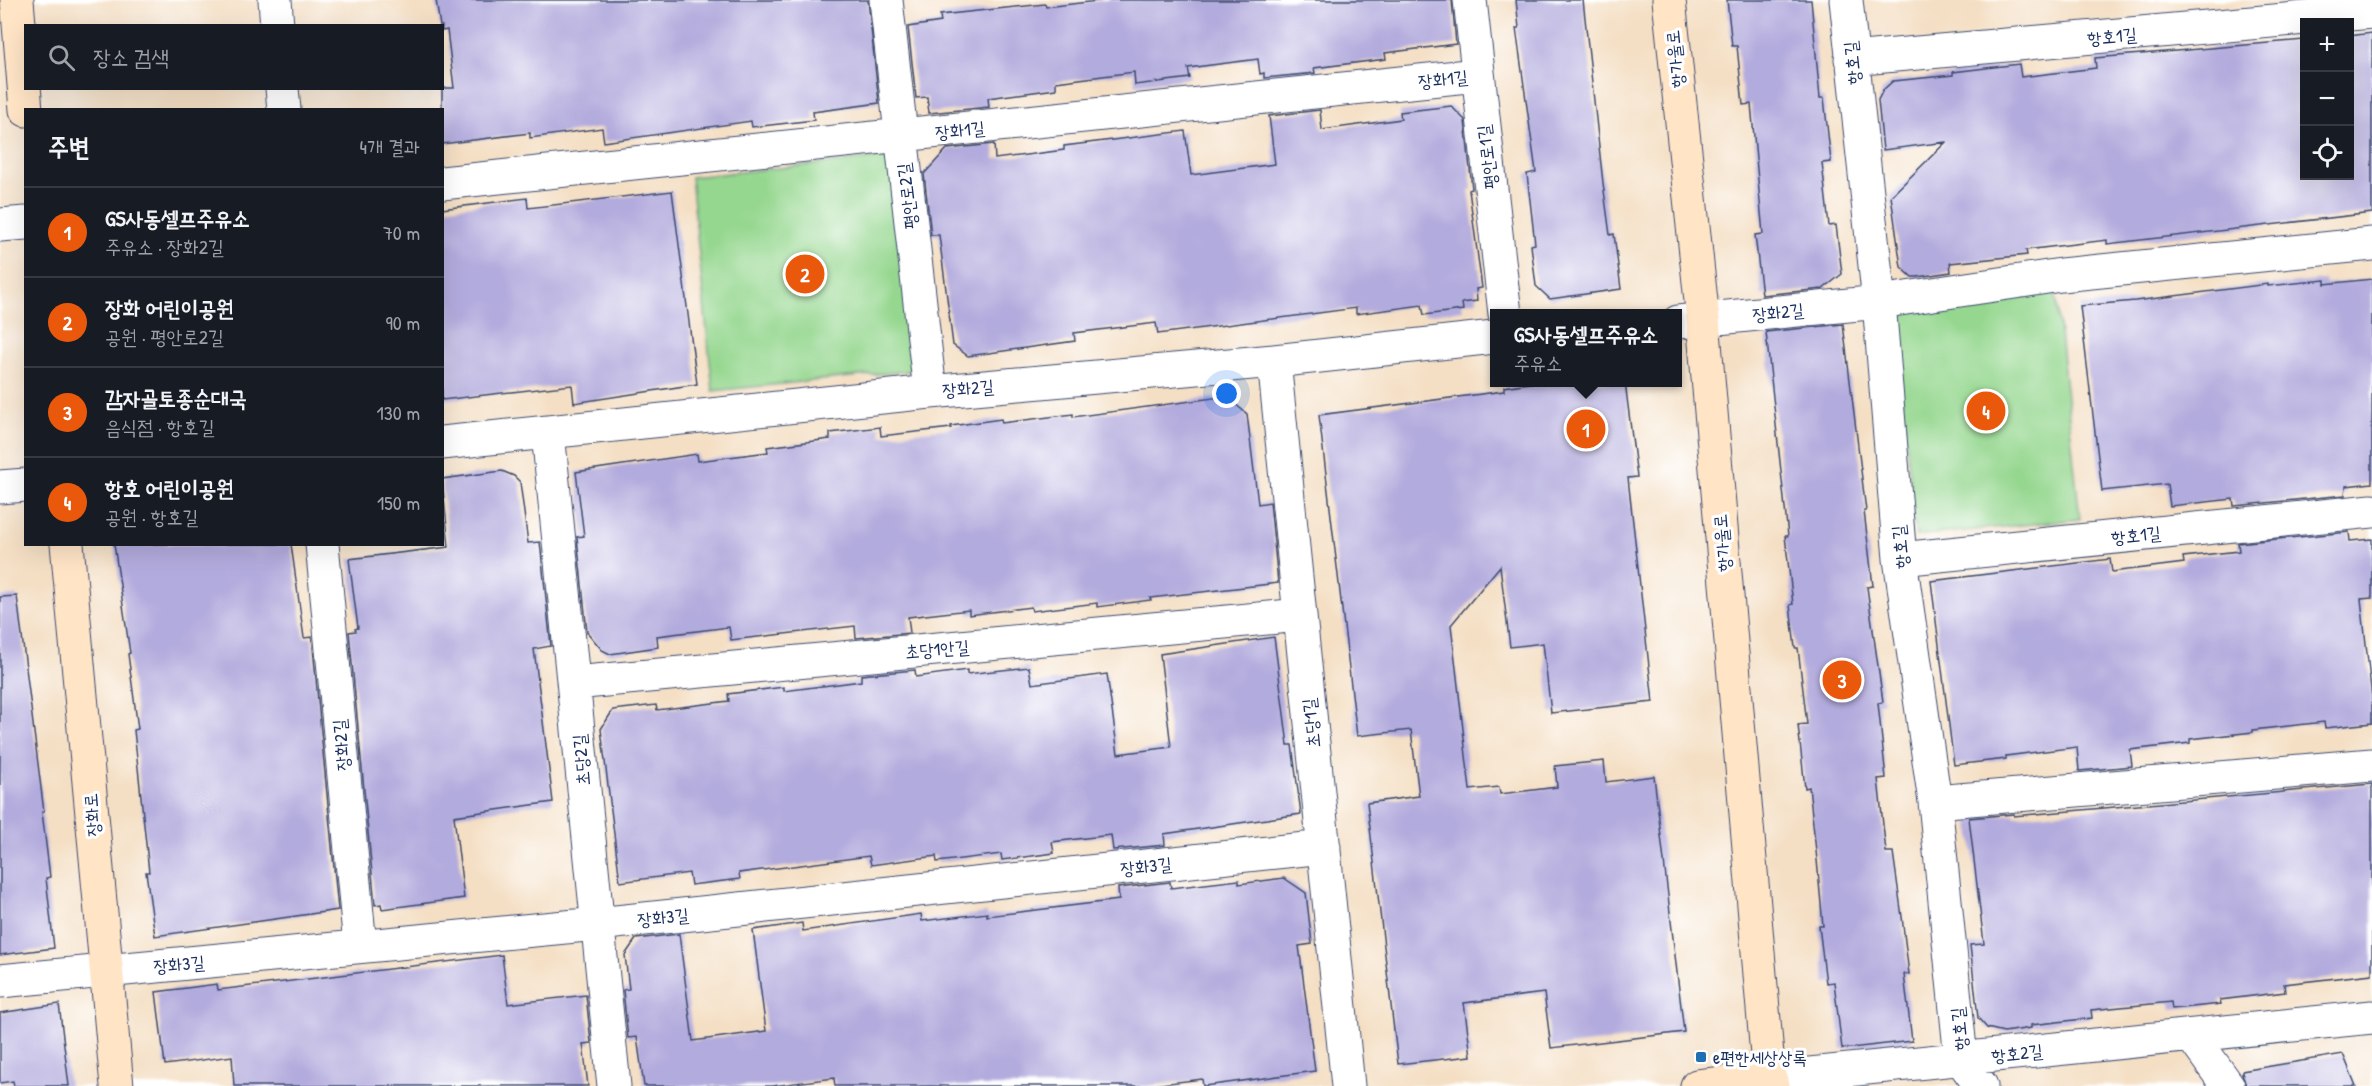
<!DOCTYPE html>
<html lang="ko">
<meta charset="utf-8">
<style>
:root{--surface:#171b24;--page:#20242c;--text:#f1f3f6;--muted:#9ea1a6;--line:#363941;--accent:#ea580c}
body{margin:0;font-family:"Patrick Hand","Poor Story",sans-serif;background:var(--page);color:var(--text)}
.controls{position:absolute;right:18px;top:18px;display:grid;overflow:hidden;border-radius:0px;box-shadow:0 6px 24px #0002}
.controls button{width:54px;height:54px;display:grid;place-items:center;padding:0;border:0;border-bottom:2px solid var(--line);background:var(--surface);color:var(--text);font:30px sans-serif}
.you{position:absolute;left:1227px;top:394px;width:21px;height:21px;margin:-15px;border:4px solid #fff;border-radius:50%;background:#1a73e8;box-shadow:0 0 0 9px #1a73e833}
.badge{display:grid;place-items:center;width:39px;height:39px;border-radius:50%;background:var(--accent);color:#fff;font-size:20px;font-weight:700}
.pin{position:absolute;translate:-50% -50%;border:3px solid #fff;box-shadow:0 2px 6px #0006}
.popup{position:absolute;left:1490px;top:309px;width:192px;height:78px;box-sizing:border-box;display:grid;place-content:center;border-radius:0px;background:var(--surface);filter:drop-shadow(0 2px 4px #0005);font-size:20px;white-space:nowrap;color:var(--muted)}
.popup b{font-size:22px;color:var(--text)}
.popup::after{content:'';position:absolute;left:50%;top:100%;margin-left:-12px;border:12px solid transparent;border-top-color:var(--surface)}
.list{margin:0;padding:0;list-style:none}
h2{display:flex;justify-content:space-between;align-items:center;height:78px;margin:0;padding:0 24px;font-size:26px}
h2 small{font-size:20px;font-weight:400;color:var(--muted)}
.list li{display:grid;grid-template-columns:39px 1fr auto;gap:18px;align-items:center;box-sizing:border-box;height:90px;padding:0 24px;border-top:2px solid var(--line)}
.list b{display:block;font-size:22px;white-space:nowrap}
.list p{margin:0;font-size:20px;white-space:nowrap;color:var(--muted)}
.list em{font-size:20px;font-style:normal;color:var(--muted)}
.icon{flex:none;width:33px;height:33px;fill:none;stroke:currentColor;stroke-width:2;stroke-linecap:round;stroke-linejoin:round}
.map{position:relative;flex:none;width:2372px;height:1086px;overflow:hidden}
.search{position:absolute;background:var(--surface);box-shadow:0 6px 24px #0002;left:24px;top:24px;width:420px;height:66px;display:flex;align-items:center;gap:15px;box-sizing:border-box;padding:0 21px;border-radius:0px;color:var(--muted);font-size:22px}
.panel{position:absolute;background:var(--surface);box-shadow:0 6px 24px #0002;left:24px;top:108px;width:420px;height:438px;border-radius:0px}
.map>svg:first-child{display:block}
.green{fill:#95d78f;stroke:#588376;stroke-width:1.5}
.building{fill:#b2abdd}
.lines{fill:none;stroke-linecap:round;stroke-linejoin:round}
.street-casing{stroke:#3c496d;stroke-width:35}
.secondary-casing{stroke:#3c496d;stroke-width:35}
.street{stroke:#fff;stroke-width:33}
.secondary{stroke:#ffe4c6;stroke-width:33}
.poi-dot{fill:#1f6fb2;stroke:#fff;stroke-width:2}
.labels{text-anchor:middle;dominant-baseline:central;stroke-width:6;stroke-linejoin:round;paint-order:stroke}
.street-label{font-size:18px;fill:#1b2f5e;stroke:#fff}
.poi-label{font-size:18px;fill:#1b2f5e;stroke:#fff;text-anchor:start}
</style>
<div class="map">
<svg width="2372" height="1086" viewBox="0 0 2372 1086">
<rect width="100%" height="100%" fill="#fff"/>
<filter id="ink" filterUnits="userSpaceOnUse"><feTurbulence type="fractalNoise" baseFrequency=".0167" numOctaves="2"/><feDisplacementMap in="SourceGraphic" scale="12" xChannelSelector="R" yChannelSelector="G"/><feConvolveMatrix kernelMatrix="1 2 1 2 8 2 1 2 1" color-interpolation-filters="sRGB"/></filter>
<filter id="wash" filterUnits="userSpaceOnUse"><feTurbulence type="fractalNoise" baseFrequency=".008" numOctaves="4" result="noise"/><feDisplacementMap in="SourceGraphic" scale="24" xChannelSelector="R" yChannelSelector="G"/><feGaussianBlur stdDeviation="1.35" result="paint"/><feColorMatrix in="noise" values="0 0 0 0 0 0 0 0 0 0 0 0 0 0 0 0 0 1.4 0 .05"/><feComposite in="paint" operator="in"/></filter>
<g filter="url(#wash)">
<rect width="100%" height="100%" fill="#f4dfc4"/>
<!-- green -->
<path class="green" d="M896,156L918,370L713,391L691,177Z
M2055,287L2080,519L1916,536L1892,303Z"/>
<g id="blocks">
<!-- building -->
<path class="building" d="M436,0H868L879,103L813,112L814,120L752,127L751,121L604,142L602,128L530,138V133L442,144V88H454L447,30L442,31V26H440Z
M1106,0H1452L1456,44L1385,53L1386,59L1314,68L1315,73L1264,78V73L1260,74L1258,59L1188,68L1190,78L1135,85L1134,72L1056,82V89L988,98L989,107L929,113L927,97L916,98L908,27L941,22L940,15L1045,4L1046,7Z
M1516,0H1583L1603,183L1610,235L1614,234L1621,289L1550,299L1536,286L1531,245L1535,244L1527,174L1536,172L1516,28H1519Z
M1727,0H1811L1820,98H1824L1831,162L1822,163L1829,226L1836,225L1842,274L1823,289L1762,295L1755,235L1763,234L1751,104L1743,105L1737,46H1732Z
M2372,33V213L2107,244V240L2026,250L2027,255L1950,263L1951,272L1917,277H1912L1901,267L1891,196L1946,142L1883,150L1878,100L1883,90L1893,81L1953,75V72L2019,64L2021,77L2096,68L2095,58L2304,40V176H2349V36Z
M1451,106L1465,120L1472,189L1469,190L1482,288L1476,289L1477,301L1462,303L1463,310L1424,315L1422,305L1356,314V308L1158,334L1156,323L1074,333L1075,341L968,356L953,345L939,235H931L924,174L947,149L994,144L995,159L1064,150V146L1185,131L1191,175L1275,164L1269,116L1320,110L1322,130L1401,119L1400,112Z
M672,191L697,384L574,403L572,385L442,400V209L527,198L528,208Z
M2372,279V483L2346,486L2345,495L2234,506L2233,499L2170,506L2167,484L2102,491L2080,306L2135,301L2268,284V286L2325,280V284Z
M1843,324L1866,511H1864L1873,586L1867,587L1883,702L1878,703L1886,778L1878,779L1886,852H1893L1902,917L1909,974H1904L1912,1041L1842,1049L1834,982L1826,983L1819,926H1823L1817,860L1809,787L1805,788L1798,725L1807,724L1798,648H1795L1790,605L1793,604L1785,536H1788L1766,332Z
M1537,382H1625L1637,477L1628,478L1653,702L1551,713L1543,643L1510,647L1500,566L1451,625L1470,790L1499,787L1500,794L1557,787L1555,766L1604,761L1606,782L1654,776L1684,1032L1551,1048L1544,993L1464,1003L1471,1056L1398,1064L1367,803L1419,796L1411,730L1357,736L1319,415L1504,391V387Z
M1221,397L1235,404L1247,414L1258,504L1270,502L1278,583L1150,598L1151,600L1097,607V603L1032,611L1031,607L969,615V610L908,617L910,633L856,638L855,626L731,640L729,627L657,636L658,647L610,654L602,650L587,632L577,537L584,536L576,472L697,454L698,461L768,452L767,447L830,439V433L880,427L881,436L951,428V426L1001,419L1002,423L1073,414V417Z
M502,471L514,476L520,482L528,543L540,542L551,646L534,649L553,802L454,816L464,898L382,909L381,904L375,905L349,632L356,631L355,629L358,628L349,559L449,547L442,479Z
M2349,532L2350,541L2372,539V598L2361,599L2372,698V723L2325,728L2324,722L2253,730V732L2190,739V743L2130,750L2132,766L2079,771L2077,747L2006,756V759L1954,765L1931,581L2110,559L2112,572L2184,563L2183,557L2239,551L2238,543Z
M114,544H291L304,638L312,637L338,910L155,936L146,872H149L134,730L138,729L128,654L130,653Z
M17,596L44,812H42L50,877L46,878L54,948L0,955V597Z
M1274,637L1288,745H1292L1301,814L1164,834L1165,845L1113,850L1111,835L1052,842L1054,853L1002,860L1001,854L937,862L936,856L871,865L869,856L739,873L740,879L691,885L689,873L620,882L601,729L613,710L656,705L657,710L729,701L728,694L784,687V691L861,681V675L915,670L916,677L967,670V674L1029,667L1032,684L1107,674L1118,754L1171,747L1160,654Z
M2372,784V974L2284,984L2285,992L2220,1000L2221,1004L2172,1009L2171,1002L2091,1010L2092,1018L2031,1025V1028L2004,1032L1987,1028L1978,1018L1970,945L1984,944L1969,818L2014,814V816Z
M1284,878L1306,893L1312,944L1299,946L1315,1071L1205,1086H1203L1202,1079L1144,1086H835L834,1078L772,1086H644L637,1037L628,1038L623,990L629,989L625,955L636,939L679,934L693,1041L766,1031L753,930L802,923L803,931L921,914L922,921L987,913V916L1119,900L1118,888L1170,882L1171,888L1239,880V884Z
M502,955L508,1004L586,995L591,1043L583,1044L588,1086H234L232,1056L165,1065L156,992L217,984L218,990Z
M59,1004L69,1086H14L13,1081L0,1083V1013Z
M2343,1054L2356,1086H2246L2242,1073V1071Z"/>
</g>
</g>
<g filter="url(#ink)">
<use href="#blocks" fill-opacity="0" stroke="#3c496d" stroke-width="1.5"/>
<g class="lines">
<!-- street casing -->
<g class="street-casing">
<path id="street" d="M275,0L277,26
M886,0L930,392
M1470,0L1505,314
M1846,0L1879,302L1900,559L1935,802L1961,1059L1981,1086
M1851,59L2372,12
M282,88L284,110
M442,183L1477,75
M0,225L26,223
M1678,322L1879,302L2061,275L2372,244
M1274,361L1348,1086
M548,433L614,1086
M442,443L930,392L1274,361L1494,337
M0,487L26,485
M322,544L360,946
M1900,559L2372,511
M574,683L1300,615
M1935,802L2372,765
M0,981L597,924L1324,847
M2192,1036L2228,1086
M1769,1078L2372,1017"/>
</g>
<!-- secondary casing -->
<g class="secondary-casing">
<path id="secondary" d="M17,0L26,110
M1669,0L1703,320L1769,1078L1773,1086
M67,544L117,1086
M1697,1086L1769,1078"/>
</g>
<!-- street -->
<use href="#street" class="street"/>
<!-- secondary -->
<use href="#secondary" class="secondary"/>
</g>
</g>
<!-- markers -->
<rect class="poi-dot" x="1695" y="1051" width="12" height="12" rx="3"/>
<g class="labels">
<!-- street labels -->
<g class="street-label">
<text transform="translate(2112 36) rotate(-5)">항호1길</text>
<text transform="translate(1675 59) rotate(-96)">항가울로</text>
<text transform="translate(1852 63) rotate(-96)">항호길</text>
<text transform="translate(1443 79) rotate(-6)">장화1길</text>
<text transform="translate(960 130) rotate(-6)">장화1길</text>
<text transform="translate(1487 157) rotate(-97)">평안로1길</text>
<text transform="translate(907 196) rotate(-97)">평안로2길</text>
<text transform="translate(1778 312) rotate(-6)">장화2길</text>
<text transform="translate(968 388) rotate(-5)">장화2길</text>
<text transform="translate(2136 535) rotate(-6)">항호1길</text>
<text transform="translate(1722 543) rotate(-95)">항가울로</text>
<text transform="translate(1900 547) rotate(-96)">항호길</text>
<text transform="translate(937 649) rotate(-5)">초당1안길</text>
<text transform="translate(1311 723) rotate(-96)">초당1길</text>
<text transform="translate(341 745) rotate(-95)">장화2길</text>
<text transform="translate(581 760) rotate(-95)">초당2길</text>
<text transform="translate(92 815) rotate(-95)">장화로</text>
<text transform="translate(1146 866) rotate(-6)">장화3길</text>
<text transform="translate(663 917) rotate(-6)">장화3길</text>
<text transform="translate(179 964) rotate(-5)">장화3길</text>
<text transform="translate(1959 1029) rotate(-96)">항호길</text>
<text transform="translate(2017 1053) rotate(-6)">항호2길</text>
</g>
<!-- poi labels -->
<g class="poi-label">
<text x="1713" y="1057">e편한세상상록</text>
</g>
</g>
</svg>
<div class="controls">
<button>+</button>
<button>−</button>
<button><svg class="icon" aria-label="locate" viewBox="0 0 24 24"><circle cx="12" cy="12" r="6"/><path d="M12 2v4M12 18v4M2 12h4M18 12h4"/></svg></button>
</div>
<div class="you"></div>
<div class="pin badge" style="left:1586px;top:429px">1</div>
<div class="popup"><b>GS사동셀프주유소</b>주유소</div>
<div class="pin badge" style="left:805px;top:274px">2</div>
<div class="pin badge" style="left:1842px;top:680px">3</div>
<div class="pin badge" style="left:1986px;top:411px">4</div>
<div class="search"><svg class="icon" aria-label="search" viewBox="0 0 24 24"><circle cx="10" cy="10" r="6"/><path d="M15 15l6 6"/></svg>장소 검색</div>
<section class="panel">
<h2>주변<small>4개 결과</small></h2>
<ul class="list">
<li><span class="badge">1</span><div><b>GS사동셀프주유소</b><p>주유소 · 장화2길</p></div><em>70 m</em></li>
<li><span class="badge">2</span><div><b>장화 어린이공원</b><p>공원 · 평안로2길</p></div><em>90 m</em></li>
<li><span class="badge">3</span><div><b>감자골토종순대국</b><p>음식점 · 항호길</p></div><em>130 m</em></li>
<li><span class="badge">4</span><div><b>항호 어린이공원</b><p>공원 · 항호길</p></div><em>150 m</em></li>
</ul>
</section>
</div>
